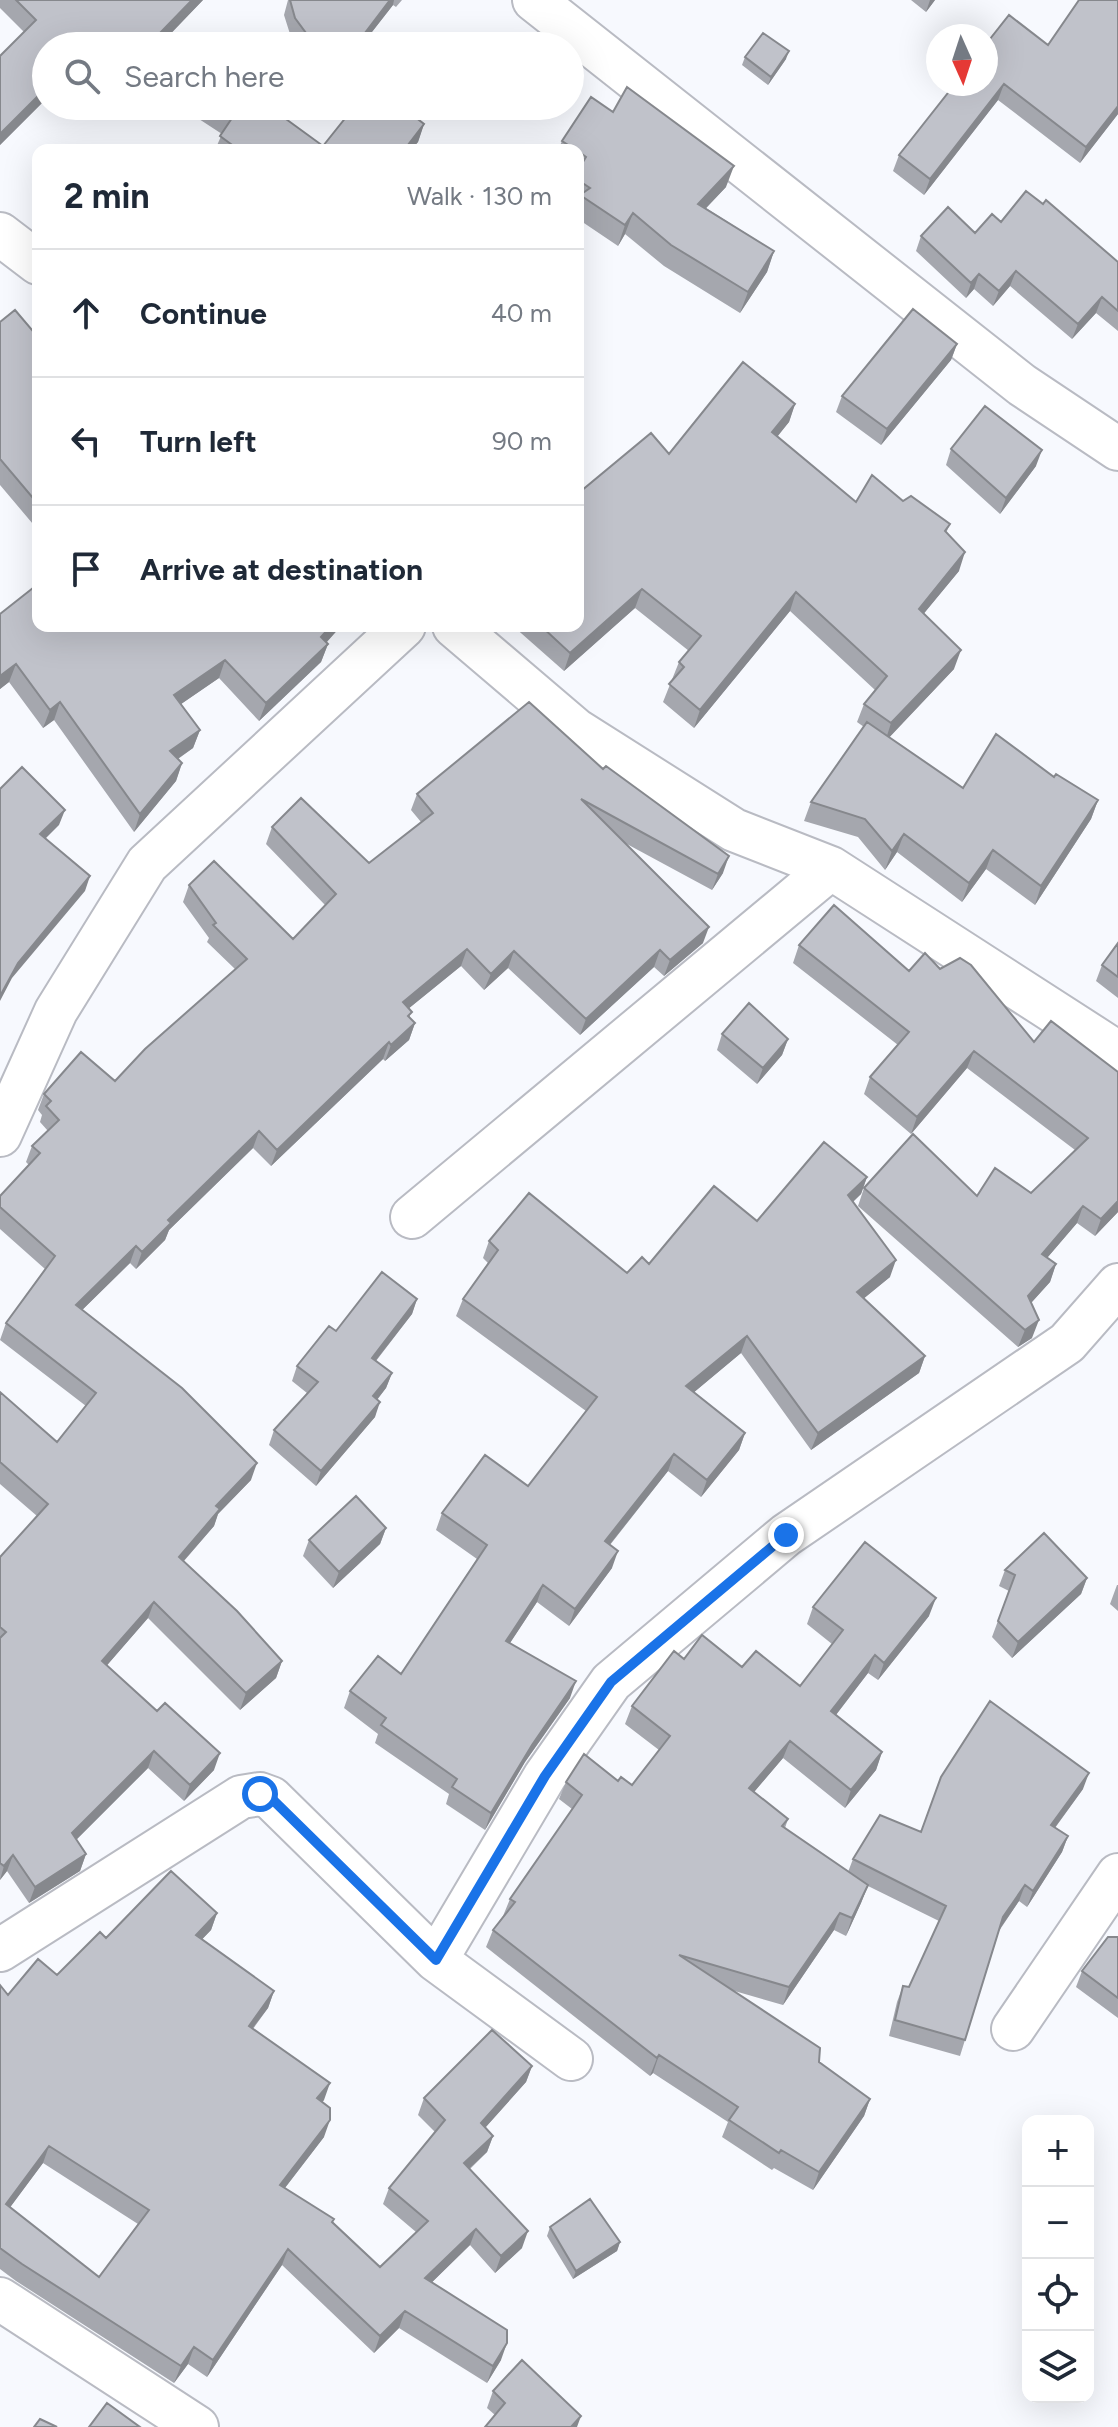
<!DOCTYPE html>
<meta charset="utf-8">
<style>
:root{--surface:#fff;--page:#f2f2f3;--text:#1f2937;--muted:#747a83;--line:#e0e1e3}
body{margin:0;font-family:Figtree,sans-serif;background:var(--page);color:var(--text)}
.controls{position:absolute;right:24px;bottom:24px;display:grid;overflow:hidden;border-radius:16px;box-shadow:0 8px 32px #0002}
.controls button{width:72px;height:72px;display:grid;place-items:center;padding:0;border:0;border-bottom:2px solid var(--line);background:var(--surface);color:var(--text);font:40px sans-serif}
.compass{position:absolute;left:926px;top:24px;width:72px;height:72px;border-radius:50%;background:var(--surface);box-shadow:0 8px 32px #0002;rotate:177deg}
.stop{position:absolute;width:24px;height:24px;margin:-18px;border:6px solid #1a73e8;border-radius:50%;background:#fff}
.stop.end{background:#1a73e8;border-color:#fff;box-shadow:0 2px 8px #0008}
.list{margin:0;padding:0;list-style:none}
h2{display:flex;justify-content:space-between;align-items:center;height:104px;margin:0;padding:0 32px;font-size:34px}
h2 small{font-size:26px;font-weight:400;color:var(--muted)}
.list li{display:grid;grid-template-columns:52px 1fr auto;gap:24px;align-items:center;box-sizing:border-box;height:128px;padding:0 32px;border-top:2px solid var(--line)}
.list b{display:block;font-size:30px;white-space:nowrap}
.list em{font-size:26px;font-style:normal;color:var(--muted)}
.icon{flex:none;width:44px;height:44px;fill:none;stroke:currentColor;stroke-width:2;stroke-linecap:round;stroke-linejoin:round}
.map{position:relative;flex:none;width:1118px;height:2427px;overflow:hidden}
.search{position:absolute;background:var(--surface);box-shadow:0 8px 32px #0002;left:32px;top:32px;width:552px;height:88px;display:flex;align-items:center;gap:20px;box-sizing:border-box;padding:0 28px;border-radius:44px;color:var(--muted);font-size:30px}
.panel{position:absolute;background:var(--surface);box-shadow:0 8px 32px #0002;left:32px;top:144px;width:552px;height:488px;border-radius:16px}
.map>svg:first-child{display:block}
.lines{fill:none;stroke-linecap:round;stroke-linejoin:round}
.minor-casing{stroke:#b9bbc3;stroke-width:46}
.minor{stroke:#fff;stroke-width:42}
.wall{fill:#a5a7ae;fill-rule:evenodd}
.shaded-wall{fill:#86888d}
.building{fill:#c0c2ca;stroke:#86888d;stroke-width:2;fill-rule:evenodd}
.route{stroke:#1a73e8;stroke-width:10}
</style>
<div class="map">
<svg width="1118" height="2427" viewBox="0 0 1118 2427">
<rect width="100%" height="100%" fill="#f7f9fe"/>
<g class="lines">
<!-- minor casing -->
<g class="minor-casing">
<path id="minor" d="M534,0L1022,385L1118,449
M0,234L38,263
M454,626L576,730L734,830L831,868L1118,1053
M0,1135L56,1011L147,864L404,626
M412,1217L831,868
M0,1950L241,1797L260,1794L271,1798L436,1960L571,2059
M436,1960L545,1776L611,1682L786,1535L1067,1343L1118,1285
M1013,2029L1118,1875
M0,2299L197,2427"/>
</g>
<!-- minor -->
<use href="#minor" class="minor"/>
</g>
<!-- wall -->
<path class="wall" d="M0,0H203L165,39L46,46V99L0,145V56L24,32L0,8Z
M288,0H402L396,7L393,5L361,46H298L290,34L284,15Z
M911,0H935L926,12Z
M1118,0V114L1080,163L998,100L924,195L893,171L899,155L1048,45Z
M745,57L786,59L768,85L742,65Z
M179,106H268L323,146L424,124L418,142L411,150H215L222,134Z
M562,141L726,187L706,208L774,251L767,272L740,313L664,266L625,234L618,246L578,219V150H558Z
M1001,222L1118,262V331L1096,313L1072,339L1010,286L993,306L974,289L966,298L916,251L921,236L975,233Z
M0,322L38,337V530L0,485Z
M957,344L951,360L881,445L836,412L842,396Z
M795,404L789,422L777,436L856,502L903,501L950,524L946,533L959,571L923,614L954,669L889,737L963,788L1054,777L1098,800L1091,819L1035,905L986,869L962,902L897,852L885,870L858,837L804,821L811,802L864,727L857,722L864,704L875,690L790,611L694,728L663,702L679,662L689,651L635,608L564,671L513,626H578L581,491Z
M951,449L1036,466L1000,514L946,465Z
M0,614L38,626H341L326,643L328,644L321,662L259,721L219,678L181,704L200,730L193,748L178,759L182,763L176,781L134,832L54,720L43,728L9,682L0,689Z
M603,769L723,873L712,890L625,843L703,943L664,976L654,967L580,1035L508,968L484,990L461,966L409,1008L410,1018L415,1023L409,1040L385,1061L383,1059L271,1166L253,1148L169,1230L165,1240L136,1269L130,1263L82,1310L251,1480L218,1514L214,1526L184,1561L282,1661L276,1678L240,1710L148,1618L107,1665L214,1770L184,1801L148,1768L76,1840L86,1854L80,1871L29,1903L7,1871L0,1880V1557L37,1516L0,1484V1392L57,1442L86,1406L0,1340L6,1323L45,1269L0,1229V1196L29,1165L26,1162L32,1146L48,1131L40,1122L42,1115L38,1110L44,1094L115,1081L235,969L207,942L209,938L183,902L189,885L293,939L325,905L266,844L272,827L369,863L421,822L411,810L417,794Z
M1118,943V998L1096,981L1102,965Z
M799,945L909,971L940,969L1034,1042L1051,1021L1118,1212L1095,1236L1077,1223L1047,1258L1056,1264L1050,1282L1031,1303L1032,1338L1018,1347L858,1206L864,1188L977,1196L1031,1193L1075,1150L967,1068L911,1134L864,1094L870,1077L898,1045L793,963Z
M722,1034L788,1039L782,1055L757,1084L717,1050Z
M867,1177L861,1194L853,1202L890,1277L864,1298L925,1356L919,1373L811,1450L741,1353L694,1392L745,1433L739,1450L701,1497L668,1471L610,1545L612,1568L569,1626L537,1602L510,1643L570,1698L525,1762L485,1830L446,1804L449,1794L375,1743L378,1734L344,1708L350,1691L401,1674L477,1559L436,1530L442,1513L528,1486L586,1411L456,1316L463,1299L488,1263L483,1258L489,1241L627,1273Z
M417,1299L412,1314L376,1361L392,1373L386,1388L377,1400L375,1417L316,1486L269,1445L274,1430L307,1393L292,1381L297,1366L336,1331Z
M386,1528L380,1544L333,1588L303,1556L309,1540Z
M1005,1570L1087,1578L1081,1594L1012,1658L992,1637L1009,1591L999,1586Z
M1117,1585H1118V1611L1110,1604Z
M813,1607L929,1616L878,1680L868,1673L836,1715L882,1752L876,1770L845,1808L783,1758L754,1792L788,1819L785,1828L848,1872L853,1859L921,1832L1083,1789L1055,1828L1068,1836L1062,1852L1027,1907L1019,1901L999,1931L960,2056L889,2036L897,2002L903,1986L909,1987L939,1921L868,1886L861,1903L846,1936L834,1930L783,2005L731,1990L819,2062L870,2099L864,2116L813,2190L774,2168L772,2170L722,2137L728,2122L653,2073L650,2076L486,1947L493,1930L503,1916L510,1899L572,1809L559,1799L566,1782L618,1781L632,1785L659,1750L625,1724L632,1706L684,1659L742,1667L800,1686L832,1644L807,1624Z
M217,1913L211,1930L202,1939L274,1991L268,2008L253,2029L324,2100L322,2102L324,2137L285,2188L334,2219L333,2222L380,2267L416,2232L383,2204L389,2188L435,2132L418,2115L424,2098L532,2066L526,2082L485,2128L493,2136L487,2152L470,2169L522,2248L495,2273L470,2245L431,2283L501,2360L487,2383L399,2328L374,2353L282,2265L207,2377L188,2364L174,2383L16,2281L0,2269V1985L8,1995L57,1975L106,1938ZM43,2163L138,2224L99,2277L10,2207Z
M1118,1937V2018L1076,1987L1082,1971Z
M550,2227L620,2242L617,2251L573,2279L547,2236Z
M493,2391L577,2427L495,2415L487,2408Z"/>
<!-- shaded-wall -->
<path class="shaded-wall" d="M192,0H203L159,46L158,35Z
M390,0H394L393,5L361,46H352Z
M930,0H935L926,12Z
M789,51L786,59L768,85L771,77Z
M1004,84L998,100L924,195L930,179Z
M46,88V99L0,145V134Z
M1118,106V114L1080,163L1086,147Z
M424,124L418,142L411,150H404Z
M734,166L726,187L691,224L698,204Z
M633,213L625,234L618,246L625,225Z
M774,251L767,272L740,313L748,292Z
M1016,271L1010,286L993,306L999,291Z
M979,274L974,289L966,298L971,283Z
M1102,297L1096,313L1072,339L1078,324Z
M957,344L951,360L881,445L887,429Z
M795,404L789,422L766,451L772,432Z
M1042,450L1036,466L1000,514L1006,498Z
M965,552L959,571L912,628L919,609Z
M642,589L635,608L564,671L570,653Z
M796,592L790,611L694,728L700,710Z
M331,626H341L315,655L321,637Z
M328,644L321,662L259,721L266,703Z
M961,650L954,669L885,742L891,723Z
M225,660L219,678L168,713L174,695Z
M16,664L9,682L0,689V676Z
M60,702L54,720L43,728L50,710Z
M200,730L193,748L163,769L170,751Z
M182,763L176,781L134,832L140,814Z
M1098,800L1091,819L1035,905L1041,886Z
M65,810L59,825L34,850L40,834Z
M904,834L897,852L885,870L892,851Z
M993,850L986,869L962,902L969,883Z
M729,856L723,873L712,890L718,874Z
M90,876L85,891L12,978L0,1001V996L18,963Z
M709,927L703,943L664,976L670,960Z
M467,949L461,966L397,1018L403,1002Z
M660,950L654,967L580,1035L586,1019Z
M514,951L508,968L484,990L491,974Z
M415,1023L409,1040L385,1061L391,1045Z
M788,1039L782,1055L757,1084L763,1068Z
M389,1042L383,1059L271,1166L277,1150Z
M974,1051L967,1068L911,1134L917,1117Z
M259,1131L253,1148L169,1230L165,1240L136,1269L142,1252L168,1220Z
M867,1177L861,1194L842,1212L848,1195Z
M1118,1201V1212L1095,1236L1101,1219Z
M1083,1206L1077,1223L1035,1272L1042,1254Z
M136,1246L130,1263L70,1322L76,1305Z
M896,1260L890,1277L851,1309L857,1292Z
M1056,1264L1050,1282L1022,1313L1028,1296Z
M417,1299L412,1314L366,1373L372,1358Z
M1039,1320L1032,1338L1018,1347L1025,1330Z
M747,1336L741,1353L680,1404L686,1386Z
M925,1356L919,1373L811,1450L818,1433Z
M392,1373L386,1388L368,1411L373,1396Z
M380,1402L375,1417L316,1486L321,1471Z
M745,1433L739,1450L701,1497L707,1480Z
M674,1454L668,1471L599,1558L605,1541Z
M257,1463L251,1480L218,1514L214,1526L173,1573L179,1557L216,1506Z
M386,1528L380,1544L333,1588L339,1572Z
M618,1551L612,1568L569,1626L575,1609Z
M1087,1578L1081,1594L1012,1658L1018,1642Z
M543,1585L537,1602L500,1658L506,1641Z
M936,1598L929,1616L878,1680L884,1663Z
M154,1602L148,1618L96,1678L102,1661Z
M875,1655L868,1673L825,1729L831,1711Z
M282,1661L276,1678L240,1710L246,1693Z
M576,1681L570,1698L525,1762L485,1830L491,1813L532,1745Z
M790,1741L783,1758L743,1805L749,1788Z
M154,1751L148,1768L66,1850L72,1833Z
M882,1752L876,1770L845,1808L851,1790Z
M220,1753L214,1770L184,1801L190,1785Z
M1089,1773L1083,1789L1045,1841L1051,1825Z
M1068,1836L1062,1852L1027,1907L1033,1891Z
M86,1854L80,1871L29,1903L35,1887Z
M13,1855L7,1871L0,1880L4,1866Z
M868,1885L861,1903L846,1936L852,1918Z
M1025,1885L1019,1901L997,1933L1003,1917Z
M217,1913L211,1930L190,1952L196,1935Z
M840,1913L834,1930L783,2005L789,1987Z
M274,1991L268,2008L242,2042L249,2026Z
M659,2055L653,2073L650,2076L657,2058Z
M532,2066L526,2082L475,2139L481,2123Z
M330,2083L324,2100L311,2114L317,2098Z
M870,2099L864,2116L813,2190L819,2172Z
M330,2120L324,2137L274,2202L280,2185Z
M493,2136L487,2152L458,2179L464,2163Z
M49,2146L43,2163L0,2221L6,2204Z
M476,2229L470,2245L419,2295L425,2278Z
M528,2231L522,2248L495,2273L501,2256Z
M620,2242L617,2251L573,2279L576,2271Z
M288,2249L282,2265L207,2377L213,2360Z
M405,2311L399,2328L374,2353L380,2336Z
M507,2343L501,2360L487,2383L493,2366Z
M194,2347L188,2364L174,2383L181,2366Z
M581,2416L577,2427H571Z"/>
<!-- building -->
<path class="building" d="M16,0H192L158,35L177,46H46V88L0,134V56L36,20Z
M290,0H390L355,46H332L312,41L295,18Z
M1079,0H1118V106L1086,147L1004,84L930,179L899,155L955,84H986V44L1009,15L1048,45Z
M763,33L789,51L771,77L745,57Z
M627,87L734,166L698,204L774,251L748,292L671,245L633,213L625,225L580,195L590,188L578,180V170L586,157L578,151V150H576L562,141L591,97L613,112Z
M213,106H268L323,146L355,106H401L424,124L404,150H239L220,136L232,118Z
M1026,191L1043,204L1046,200L1118,262V311L1102,297L1078,324L1016,271L999,291L979,274L971,283L921,236L948,207L975,233L992,214L1001,222Z
M913,309L957,344L887,429L842,396Z
M15,310L38,337V504L0,459V322Z
M743,362L795,404L772,432L856,502L872,475L903,501L911,496L950,524L945,531L965,552L919,609L961,650L891,723L864,704L887,676L796,592L700,710L669,684L684,667L679,662L701,636L642,589L570,653L541,626H578V487L581,491L651,433L669,454Z
M985,406L1042,450L1006,498L951,449Z
M38,584V626H331L321,637L328,644L266,703L225,660L174,695L200,730L170,751L182,763L140,814L60,702L50,710L16,664L0,676V614Z
M529,702L603,769L606,766L729,856L718,874L581,799L709,927L670,960L660,950L586,1019L514,951L491,974L467,949L403,1002L412,1012L408,1016L415,1023L391,1045L389,1042L277,1150L259,1131L168,1220L171,1223L142,1252L136,1246L76,1305L182,1388L257,1463L216,1506L220,1509L179,1557L237,1611L282,1661L246,1693L154,1602L102,1661L157,1711L165,1703L220,1753L190,1785L154,1751L72,1833L86,1854L35,1887L13,1855L4,1866L0,1863V1638L6,1632L0,1627V1557L48,1504L0,1462V1392L57,1442L96,1393L6,1323L55,1256L0,1207V1196L40,1153L32,1146L59,1120L46,1106L51,1101L44,1094L81,1052L115,1081L145,1049L247,959L213,925L216,923L189,885L214,861L293,939L336,894L272,827L301,798L369,863L433,813L417,794Z
M867,722L963,788L996,734L1054,777L1056,774L1098,800L1041,886L993,850L969,883L904,834L892,851L865,819L811,802Z
M22,767L65,810L40,834L90,876L18,963L0,996V789Z
M834,905L909,971L925,953L940,969L960,958L971,965L1034,1042L1051,1021L1118,1072V1201L1101,1219L1083,1206L1042,1254L1056,1264L1028,1296L1039,1320L1025,1330L864,1188L913,1134L977,1196L995,1168L1031,1193L1088,1138L974,1051L917,1117L870,1077L909,1032L799,945Z
M1118,943V977L1102,965Z
M749,1003L788,1039L763,1068L722,1034Z
M824,1142L867,1177L848,1195L896,1260L857,1292L925,1356L818,1433L747,1336L686,1386L745,1433L707,1480L674,1454L605,1541L618,1551L575,1609L543,1585L506,1641L576,1681L532,1745L491,1813L452,1787L457,1779L381,1725L386,1718L350,1691L378,1656L401,1674L487,1545L442,1513L485,1455L528,1486L597,1397L463,1299L498,1250L489,1241L529,1193L627,1273L642,1257L649,1264L714,1186L757,1221Z
M382,1272L417,1299L372,1358L392,1373L373,1396L380,1402L321,1471L274,1430L318,1382L297,1366L329,1326L336,1331Z
M356,1496L386,1528L339,1572L309,1540Z
M1044,1533L1087,1578L1018,1642L998,1621L1015,1575L1005,1570Z
M865,1542L936,1598L884,1663L875,1655L831,1711L882,1752L851,1790L790,1741L749,1788L788,1819L782,1826L868,1885L852,1918L840,1913L789,1987L679,1955L820,2048L819,2062L870,2099L819,2172L781,2150L779,2153L729,2120L738,2107L659,2055L657,2058L493,1930L515,1902L510,1899L582,1795L566,1782L584,1754L618,1781L621,1777L632,1785L670,1736L632,1706L674,1651L684,1659L702,1635L742,1667L756,1651L800,1686L843,1630L813,1607Z
M990,1701L1089,1773L1051,1825L1068,1836L1033,1891L1025,1885L1003,1917L965,2040L895,2020L903,1986L909,1987L946,1906L853,1859L880,1815L921,1832L941,1777Z
M171,1871L217,1913L196,1935L274,1991L249,2026L330,2083L317,2098L330,2108V2120L280,2185L334,2219L332,2222L380,2267L428,2221L389,2188L445,2120L424,2098L492,2030L532,2066L481,2123L493,2136L464,2163L528,2231L501,2256L476,2229L425,2278L507,2330V2343L493,2366L405,2311L380,2336L288,2249L213,2360L194,2347L181,2366L22,2264L0,2248V1985L8,1995L38,1959L57,1975L100,1932L106,1938ZM49,2146L149,2210L99,2277L6,2204Z
M1108,1937H1118V1998L1082,1971Z
M590,2199L620,2242L576,2271L550,2227Z
M522,2360L581,2416L571,2427H485L505,2403L493,2391Z
M107,2403L140,2427H89Z
M40,2419L57,2427H34Z"/>
<g class="lines">
<!-- route -->
<path class="route" d="M260,1794L271,1798L436,1960L545,1776L611,1682L786,1535"/>
</g>
</svg>
<div class="controls">
<button>+</button>
<button>−</button>
<button><svg class="icon" aria-label="locate" viewBox="0 0 24 24"><circle cx="12" cy="12" r="6"/><path d="M12 2v4M12 18v4M2 12h4M18 12h4"/></svg></button>
<button><svg class="icon" aria-label="layers" viewBox="0 0 24 24"><path d="M12 4l9 5-9 5-9-5zM3 14l9 5 9-5"/></svg></button>
</div>
<svg class="compass" viewBox="-18 -18 36 36"><path d="M0-13l5 13h-10z" fill="#e53935"/><path d="M0 13l5-13h-10z" fill="#747a83"/></svg>
<div class="stop" style="left:260px;top:1794px"></div>
<div class="stop end" style="left:786px;top:1535px"></div>
<div class="search"><svg class="icon" aria-label="search" viewBox="0 0 24 24"><circle cx="10" cy="10" r="6"/><path d="M15 15l6 6"/></svg>Search here</div>
<section class="panel">
<h2>2 min<small>Walk · 130 m</small></h2>
<ul class="list">
<li><svg class="icon" aria-label="ahead" viewBox="0 0 24 24"><path d="M12 20V5M6 11l6-6 6 6"/></svg><div><b>Continue</b></div><em>40 m</em></li>
<li><svg class="icon" aria-label="left" viewBox="0 0 24 24"><path d="M17 20v-9H6M10 6l-5 5 5 5"/></svg><div><b>Turn left</b></div><em>90 m</em></li>
<li><svg class="icon" aria-label="arrive" viewBox="0 0 24 24"><path d="M6 21V4h12l-3 4 3 4H6"/></svg><div><b>Arrive at destination</b></div></li>
</ul>
</section>
</div>
